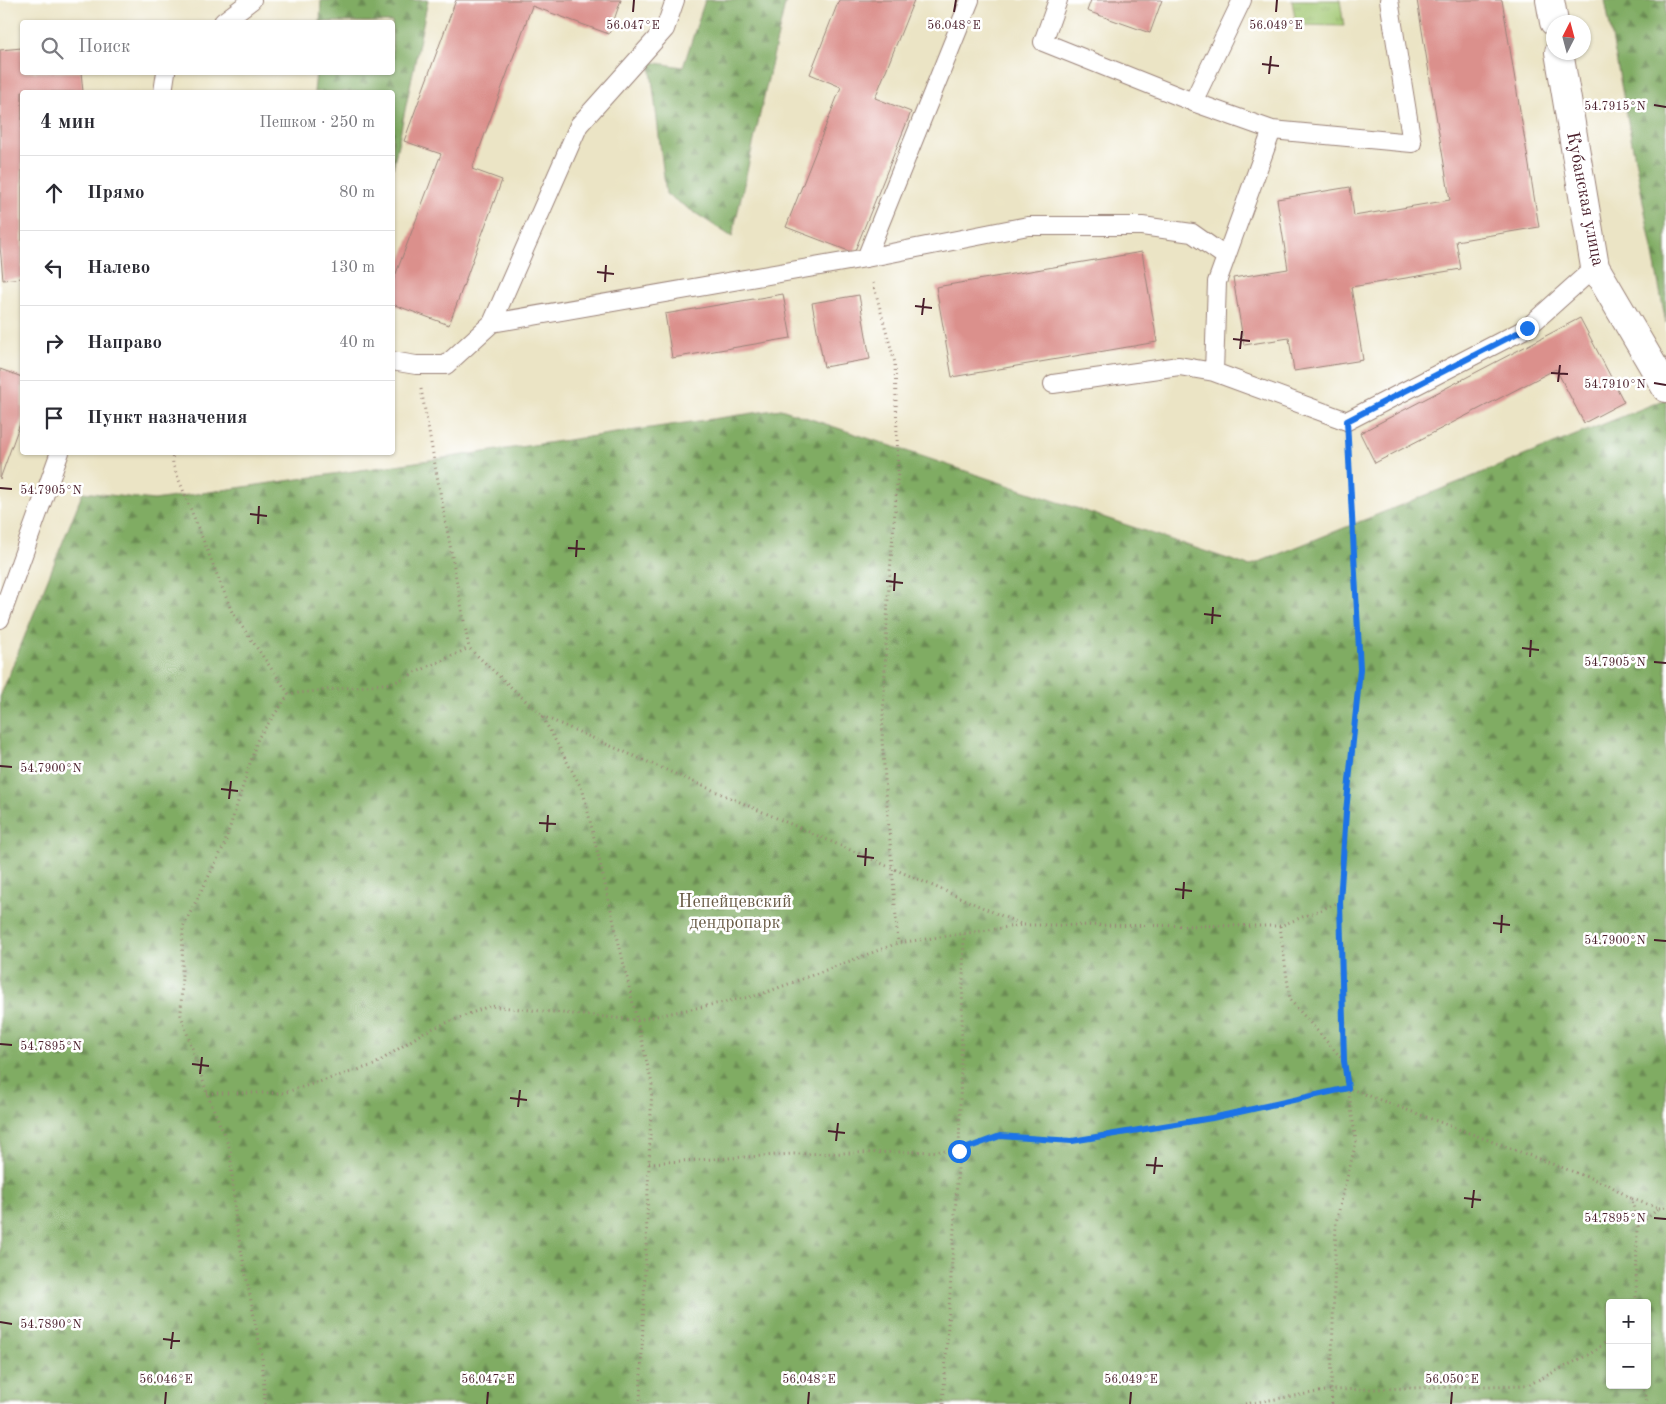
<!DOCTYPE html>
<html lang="ru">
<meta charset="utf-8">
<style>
:root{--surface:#fff;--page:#f2f2f3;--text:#2b2b33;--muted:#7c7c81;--line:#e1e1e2}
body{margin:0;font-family:"Old Standard TT",serif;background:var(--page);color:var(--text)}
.controls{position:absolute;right:15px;bottom:15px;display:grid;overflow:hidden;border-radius:5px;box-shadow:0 1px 4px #0004}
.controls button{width:45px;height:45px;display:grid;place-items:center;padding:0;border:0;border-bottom:1px solid var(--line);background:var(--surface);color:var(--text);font:25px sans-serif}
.compass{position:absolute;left:1546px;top:15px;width:45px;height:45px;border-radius:50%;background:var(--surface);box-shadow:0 1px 4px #0004;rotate:6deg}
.stop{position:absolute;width:15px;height:15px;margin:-11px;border:4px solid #1a73e8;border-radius:50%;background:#fff}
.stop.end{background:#1a73e8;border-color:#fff;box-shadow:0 1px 5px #0008}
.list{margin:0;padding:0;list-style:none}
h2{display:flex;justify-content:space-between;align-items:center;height:65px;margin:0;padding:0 20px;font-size:21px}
h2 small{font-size:16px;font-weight:400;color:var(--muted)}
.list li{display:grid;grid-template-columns:32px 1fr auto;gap:15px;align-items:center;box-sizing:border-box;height:75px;padding:0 20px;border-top:1px solid var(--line)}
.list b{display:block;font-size:19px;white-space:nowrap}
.list em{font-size:16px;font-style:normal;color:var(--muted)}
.icon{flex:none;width:28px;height:28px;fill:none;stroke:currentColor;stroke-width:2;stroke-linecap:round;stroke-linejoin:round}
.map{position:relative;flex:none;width:1666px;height:1404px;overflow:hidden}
.search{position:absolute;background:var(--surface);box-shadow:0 1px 4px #0004;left:20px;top:20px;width:375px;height:55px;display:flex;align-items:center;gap:12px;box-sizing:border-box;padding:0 18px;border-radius:5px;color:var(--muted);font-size:19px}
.panel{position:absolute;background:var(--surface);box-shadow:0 1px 4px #0004;left:20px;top:90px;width:375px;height:365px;border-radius:5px}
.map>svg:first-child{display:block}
.grass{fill:url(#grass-tufts);stroke:#76734e}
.forest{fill:url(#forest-firs);stroke:#656648;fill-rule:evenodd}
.building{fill:#db908c}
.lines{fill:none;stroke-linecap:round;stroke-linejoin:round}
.service-casing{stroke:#9a8278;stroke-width:20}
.minor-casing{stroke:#9a8278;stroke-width:30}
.path{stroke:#9a8278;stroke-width:3;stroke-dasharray:1 4;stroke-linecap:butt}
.service{stroke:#fff;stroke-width:18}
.minor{stroke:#fff;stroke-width:28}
.route{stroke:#1a73e8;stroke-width:6}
.ticks{fill:none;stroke:#4a1f2b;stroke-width:2}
.labels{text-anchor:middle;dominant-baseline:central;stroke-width:5;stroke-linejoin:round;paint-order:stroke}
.street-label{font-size:18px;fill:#4a1f2b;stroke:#fff}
.park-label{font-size:18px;fill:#685a44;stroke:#fff}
.ticks-label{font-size:12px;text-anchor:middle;fill:#4a1f2b;stroke:#fff;stroke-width:5;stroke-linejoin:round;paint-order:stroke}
</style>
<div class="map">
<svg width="1666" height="1404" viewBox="0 0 1666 1404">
<defs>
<pattern id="grass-tufts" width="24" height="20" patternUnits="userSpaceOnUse" patternTransform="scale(1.25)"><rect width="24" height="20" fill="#a1c772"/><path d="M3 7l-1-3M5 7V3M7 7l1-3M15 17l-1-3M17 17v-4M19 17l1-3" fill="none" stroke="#8caa63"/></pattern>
<pattern id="forest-firs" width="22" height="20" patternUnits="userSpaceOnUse" patternTransform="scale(1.25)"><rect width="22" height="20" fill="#80ac64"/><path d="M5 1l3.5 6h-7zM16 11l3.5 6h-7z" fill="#6b8b53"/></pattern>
</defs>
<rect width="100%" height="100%" fill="#fff"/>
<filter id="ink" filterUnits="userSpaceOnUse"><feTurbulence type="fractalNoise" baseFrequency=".02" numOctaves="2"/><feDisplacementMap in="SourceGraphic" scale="10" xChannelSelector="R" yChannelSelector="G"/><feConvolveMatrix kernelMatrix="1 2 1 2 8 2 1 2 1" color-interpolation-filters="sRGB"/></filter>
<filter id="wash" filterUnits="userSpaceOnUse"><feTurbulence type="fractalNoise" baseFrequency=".0096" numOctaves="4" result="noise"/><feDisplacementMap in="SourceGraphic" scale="20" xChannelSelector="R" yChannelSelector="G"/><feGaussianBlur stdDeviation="1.12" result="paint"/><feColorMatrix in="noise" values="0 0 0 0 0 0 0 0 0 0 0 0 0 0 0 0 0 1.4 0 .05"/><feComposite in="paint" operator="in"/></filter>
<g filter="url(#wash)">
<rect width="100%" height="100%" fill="#ebe4c5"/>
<!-- grass -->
<path class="grass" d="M1292,0H1340L1344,26L1296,25Z"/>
<!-- forest -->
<path class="forest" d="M321,0H428L393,168L392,92H314L316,73L392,72V22H320Z
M705,0H786L732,237L666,194L650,62L683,67Z
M1605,0H1666V323Z
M1666,399V1404H0V697L83,492L154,500L781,409L1249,566ZM1610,1303H1647V1385H1610Z"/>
<g id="blocks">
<!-- building -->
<path class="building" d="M456,0H621L609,34L532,6L472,169L502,180L449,325L392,304V284L441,154L404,141Z
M839,0H914L875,98L911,112L854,253L786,227L841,87L810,74Z
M1091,0H1162L1150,33L1087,11Z
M1417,0H1502L1539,227L1456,241L1461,269L1351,287L1363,360L1294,371L1289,338L1244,345L1233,278L1288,269L1277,199L1350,187L1354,216L1450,200Z
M22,48V72H81L83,92H22V278L3,280L0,246V50Z
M1142,252L1157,342L952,377L936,287Z
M783,294L791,338L672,358L665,314Z
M859,295L870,359L824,367L812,303Z
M1580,318L1624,402L1584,423L1556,369L1375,463L1360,433Z
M0,369L22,377V418L0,479Z"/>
</g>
</g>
<g filter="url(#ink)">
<use href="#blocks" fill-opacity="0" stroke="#9a8278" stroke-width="1"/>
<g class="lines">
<!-- service casing -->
<g class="service-casing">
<path id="service" d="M970,0L866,258L1028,226H1142L1192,233L1226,257
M1058,0L1043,42L1193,102L1272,130L1412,143L1389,0
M223,22L252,0
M163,92L166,72
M1193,102L1242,0
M492,323L866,258
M392,361L416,365H446L492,323L579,125L665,29L675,0
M1214,372L1217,282L1272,130
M1053,384L1179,366L1214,372L1347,421L1527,328L1595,267
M0,619L60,452"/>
</g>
<!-- minor casing -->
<g class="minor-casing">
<path id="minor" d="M1550,0L1554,22
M1559,52L1595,267L1666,388"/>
</g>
<!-- path -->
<path class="path" d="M873,283L895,363L898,471L888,598L882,741L898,943
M421,389L469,648L542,716L583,791L652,1084L640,1404
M172,452L173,465L232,612L289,694
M542,716L1023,925
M1340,902L1344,1061L1356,1142L1336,1222L1331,1390L1528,1385L1590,1354L1610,1339
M1280,926L1290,1000L1344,1061
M207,1093H283L374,1065L424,1032L489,1006L637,1020L759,995L898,943L1023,925L1280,926L1340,902L1346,812L1360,669L1348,446
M649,1163L794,1154L959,1151L1000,1137L1072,1141L1212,1118L1348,1088L1609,1185L1632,1199L1637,1227L1636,1303
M1632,1199L1659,1208L1637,1227
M1659,1208L1666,1207
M1644,1385L1647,1404
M265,1404L262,1357L236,1224L230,1149L207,1093L181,1015L183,927L224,846L258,738L289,694L393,683L469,648
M943,1404L959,1151L964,934
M1245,1404L1331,1390L1332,1404"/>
<!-- service -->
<use href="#service" class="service"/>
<!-- minor -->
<use href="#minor" class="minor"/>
</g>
</g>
<g class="lines" filter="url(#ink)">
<!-- route -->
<path class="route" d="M959,1151L1000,1136L1072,1141L1212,1118L1348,1088L1344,1061L1340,902L1346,812L1360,669L1347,421L1527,328"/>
</g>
<!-- ticks -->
<path class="ticks" d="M633,12L634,0M954,12L956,0M1276,12L1277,0M1262,64L1279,66M1269,74L1271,56M1654,105L1666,107M597,272L614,274M605,282L606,265M915,306L932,308M922,315L924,298M1233,339L1250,341M1240,349L1242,331M1551,373L1568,374M1558,382L1560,365M1654,383L1666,385M0,488L12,489M250,514L267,516M258,524L259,506M568,548L585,549M576,557L577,540M886,581L903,583M894,591L895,573M1204,614L1221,616M1212,624L1213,607M1522,648L1539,650M1530,657L1531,640M1654,662L1666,663M0,766L12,767M221,789L238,791M229,799L231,781M539,823L556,824M547,832L548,815M857,856L874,858M865,866L866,848M1175,889L1192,891M1183,899L1184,882M1493,923L1510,925M1501,933L1502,915M1654,940L1666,941M0,1044L12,1045M192,1064L209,1066M200,1074L202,1057M510,1098L527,1100M518,1107L520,1090M828,1131L845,1133M836,1141L838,1123M1146,1165L1163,1166M1154,1174L1156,1157M1464,1198L1481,1200M1472,1208L1474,1190M1654,1218L1666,1219M0,1322L12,1324M163,1339L180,1341M171,1349L173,1332M165,1404L166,1392M487,1404L488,1392M808,1404L809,1392M1130,1404L1131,1392M1451,1404L1452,1392"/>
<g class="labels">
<!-- street labels -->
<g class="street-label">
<text transform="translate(1585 199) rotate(79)">Кубанская улица</text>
</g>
<!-- park labels -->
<g class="park-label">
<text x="735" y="902">Непейцевский<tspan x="735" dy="21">дендропарк</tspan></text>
</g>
</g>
<g class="ticks-label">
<text x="633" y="29">56.047°E</text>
<text x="954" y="29">56.048°E</text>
<text x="1276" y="29">56.049°E</text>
<text x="1615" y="110">54.7915°N</text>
<text x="1615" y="388">54.7910°N</text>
<text x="51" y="494">54.7905°N</text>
<text x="1615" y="666">54.7905°N</text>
<text x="51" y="772">54.7900°N</text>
<text x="1615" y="944">54.7900°N</text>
<text x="51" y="1050">54.7895°N</text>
<text x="1615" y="1222">54.7895°N</text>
<text x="51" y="1328">54.7890°N</text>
<text x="166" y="1383">56.046°E</text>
<text x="488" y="1383">56.047°E</text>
<text x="809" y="1383">56.048°E</text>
<text x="1131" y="1383">56.049°E</text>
<text x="1452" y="1383">56.050°E</text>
</g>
</svg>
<div class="controls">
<button>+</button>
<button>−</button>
</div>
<svg class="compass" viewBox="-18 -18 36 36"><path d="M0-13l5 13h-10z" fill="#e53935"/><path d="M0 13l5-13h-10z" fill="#7c7c81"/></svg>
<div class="stop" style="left:959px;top:1151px"></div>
<div class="stop end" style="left:1527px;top:328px"></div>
<div class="search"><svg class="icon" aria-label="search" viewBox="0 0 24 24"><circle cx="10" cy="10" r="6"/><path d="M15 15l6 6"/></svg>Поиск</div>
<section class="panel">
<h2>4 мин<small>Пешком · 250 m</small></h2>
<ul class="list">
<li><svg class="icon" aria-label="ahead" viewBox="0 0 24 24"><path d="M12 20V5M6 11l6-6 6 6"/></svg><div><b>Прямо</b></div><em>80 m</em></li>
<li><svg class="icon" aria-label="left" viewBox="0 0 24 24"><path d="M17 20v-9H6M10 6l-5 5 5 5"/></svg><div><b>Налево</b></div><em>130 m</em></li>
<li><svg class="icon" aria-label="right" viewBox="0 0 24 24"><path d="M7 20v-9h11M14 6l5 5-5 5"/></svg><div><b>Направо</b></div><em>40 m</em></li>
<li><svg class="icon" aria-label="arrive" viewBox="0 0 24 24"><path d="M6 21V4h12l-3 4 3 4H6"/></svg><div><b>Пункт назначения</b></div></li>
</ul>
</section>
</div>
